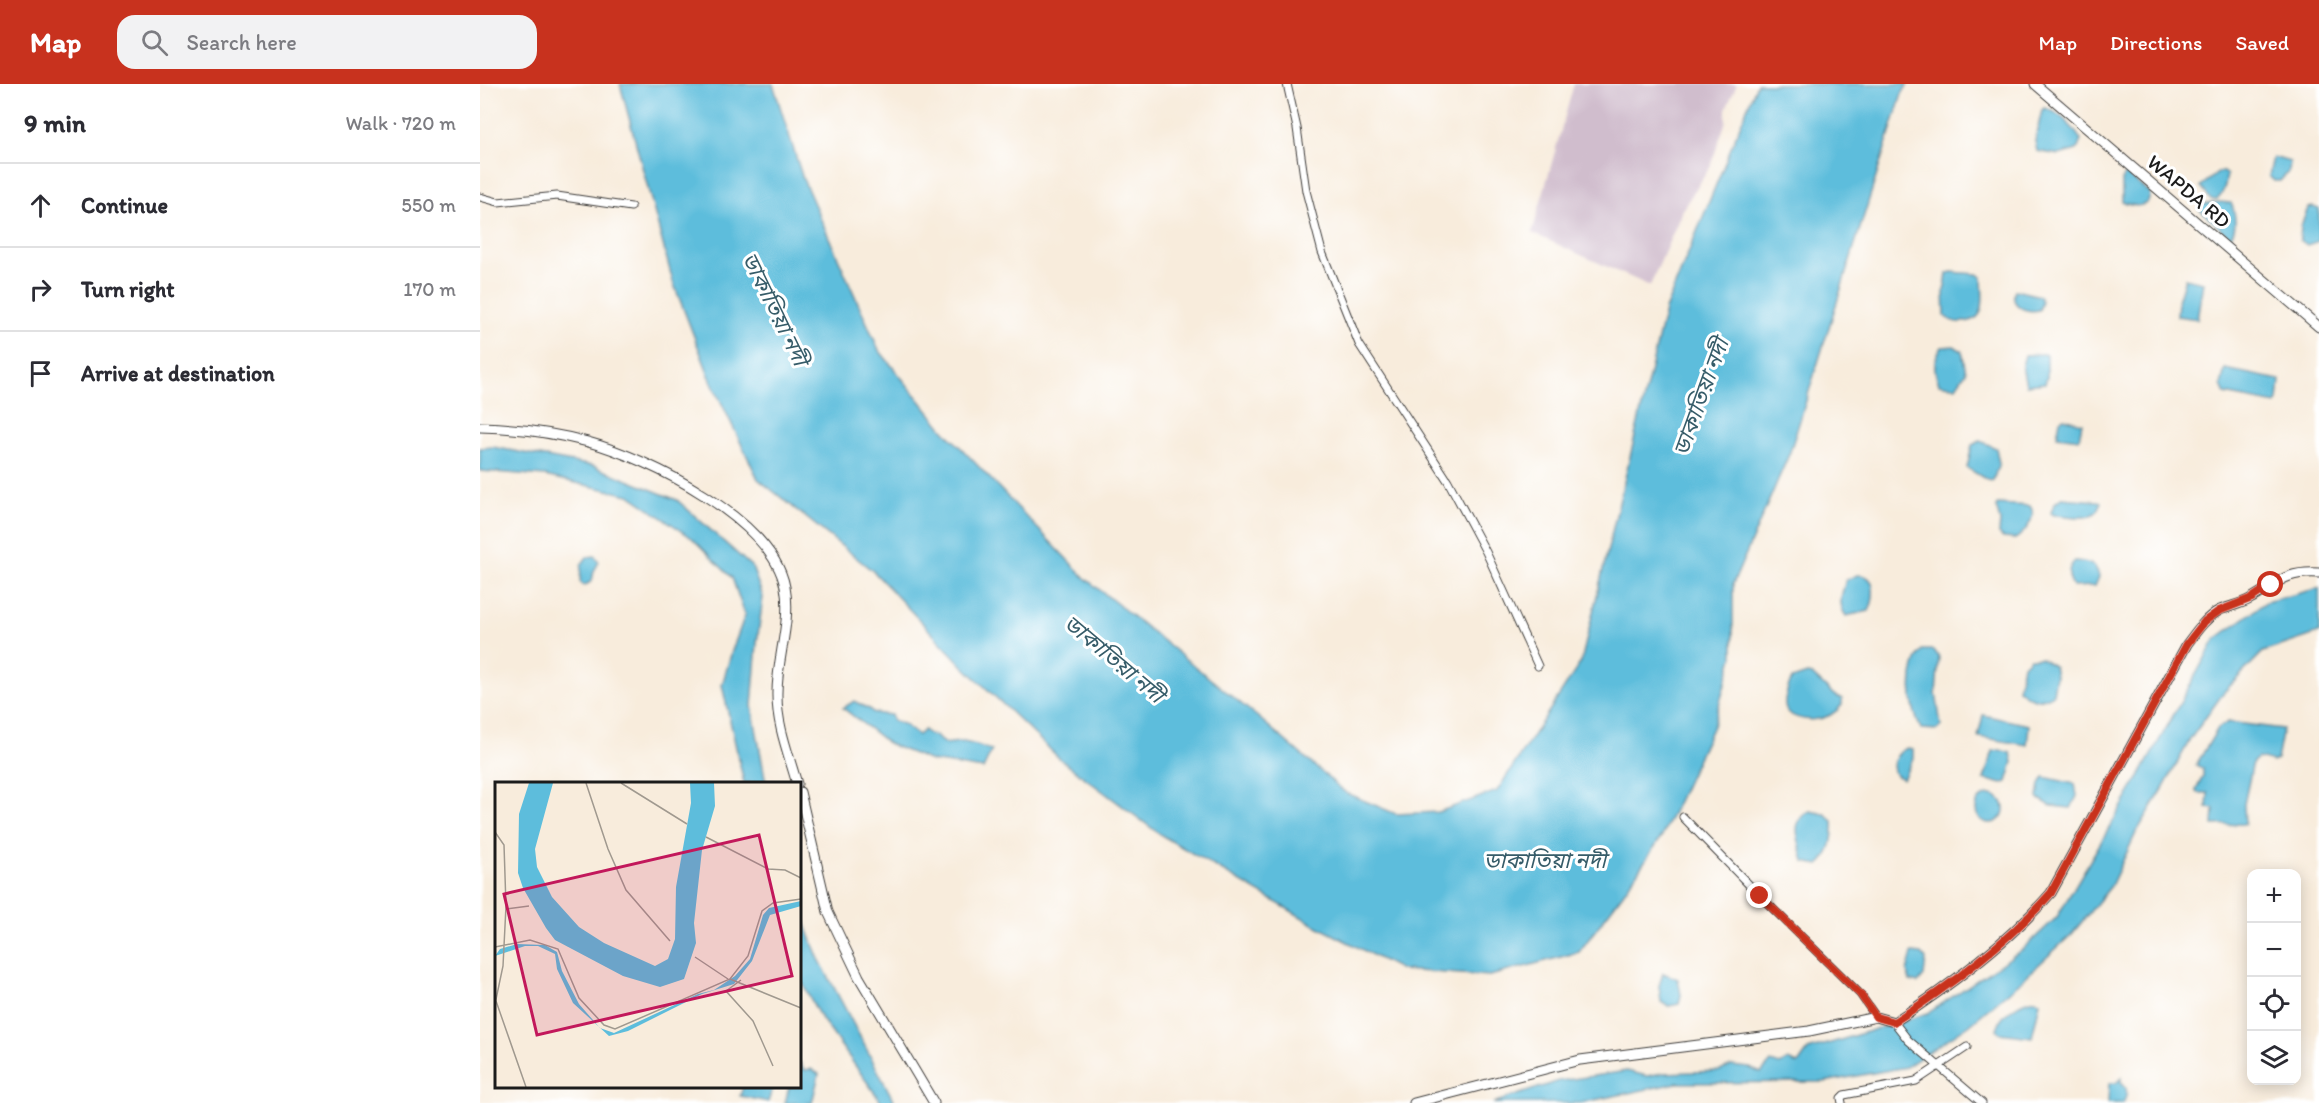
<!DOCTYPE html>
<meta charset="utf-8">
<style>
:root{--surface:#fff;--page:#f2f2f3;--text:#2b2b33;--muted:#7c7c81;--line:#e1e1e2;--accent:#c8321e}
body{margin:0;font-family:Itim,"Noto Sans Bengali",sans-serif;background:var(--page);color:var(--text)}
.controls{position:absolute;right:18px;bottom:18px;display:grid;overflow:hidden;border-radius:12px;box-shadow:0 3px 15px #0003}
.controls button{width:54px;height:54px;display:grid;place-items:center;padding:0;border:0;border-bottom:2px solid var(--line);background:var(--surface);color:var(--text);font:30px sans-serif}
.stop{position:absolute;width:18px;height:18px;margin:-14px;border:4px solid #c8321e;border-radius:50%;background:#fff}
.stop.end{background:#c8321e;border-color:#fff;box-shadow:0 2px 6px #0008}
.list{margin:0;padding:0;list-style:none}
h2{display:flex;justify-content:space-between;align-items:center;height:78px;margin:0;padding:0 24px;font-size:26px}
h2 small{font-size:20px;font-weight:400;color:var(--muted)}
.list li{display:grid;grid-template-columns:39px 1fr auto;gap:18px;align-items:center;box-sizing:border-box;height:84px;padding:0 24px;border-top:2px solid var(--line)}
.list b{display:block;font-size:22px;white-space:nowrap}
.list em{font-size:20px;font-style:normal;color:var(--muted)}
.icon{flex:none;width:33px;height:33px;fill:none;stroke:currentColor;stroke-width:2;stroke-linecap:round;stroke-linejoin:round}
.map{position:relative;flex:none;width:1839px;height:1019px;overflow:hidden}
header{display:flex;align-items:center;gap:36px;box-sizing:border-box;height:84px;padding:0 30px;background:var(--accent);color:#fff}
header strong{font-size:28px}
nav{display:flex;gap:33px;margin-inline-start:auto;font-size:21px}
.search{width:420px;height:54px;background:var(--page);display:flex;align-items:center;gap:15px;box-sizing:border-box;padding:0 21px;border-radius:18px;color:var(--muted);font-size:22px}
main{display:flex}
aside{flex:1;background:var(--surface)}
.map>svg:first-child{display:block}
.industrial{fill:#d0bdcd}
.water{fill:#5dbddc;stroke:#3c6c7c;stroke-width:1.5}
.lines{fill:none;stroke-linecap:round;stroke-linejoin:round}
.street-casing{stroke:#3d3b39;stroke-width:9}
.secondary-casing{stroke:#3d3b39;stroke-width:11}
.street{stroke:#fff;stroke-width:7}
.secondary{stroke:#fff;stroke-width:9}
.route{stroke:#c8321e;stroke-width:8}
.labels{text-anchor:middle;dominant-baseline:central;stroke-width:6;stroke-linejoin:round;paint-order:stroke}
.street-label{font-size:21px;fill:#1c1c1c;stroke:#fff}
.water-label{font-size:22px;font-style:italic;fill:#365c69;stroke:#fff}
.inset-road{fill:none;stroke:#a0998f;stroke-width:1.5}
.view{fill:#c2185b;fill-opacity:0.15;stroke:#c2185b;stroke-width:3}
.inset-edge{fill:none;stroke:#1c1c1c;stroke-width:3}
</style>
<header>
<strong>Map</strong>
<div class="search"><svg class="icon" aria-label="search" viewBox="0 0 24 24"><circle cx="10" cy="10" r="6"/><path d="M15 15l6 6"/></svg>Search here</div>
<nav><a>Map</a><a>Directions</a><a>Saved</a></nav>
</header>
<main>
<aside>
<h2>9 min<small>Walk · 720 m</small></h2>
<ul class="list">
<li><svg class="icon" aria-label="ahead" viewBox="0 0 24 24"><path d="M12 20V5M6 11l6-6 6 6"/></svg><div><b>Continue</b></div><em>550 m</em></li>
<li><svg class="icon" aria-label="right" viewBox="0 0 24 24"><path d="M7 20v-9h11M14 6l5 5-5 5"/></svg><div><b>Turn right</b></div><em>170 m</em></li>
<li><svg class="icon" aria-label="arrive" viewBox="0 0 24 24"><path d="M6 21V4h12l-3 4 3 4H6"/></svg><div><b>Arrive at destination</b></div></li>
</ul>
</aside>
<div class="map">
<svg width="1839" height="1019" viewBox="0 0 1839 1019">
<rect width="100%" height="100%" fill="#fff"/>
<filter id="ink" filterUnits="userSpaceOnUse"><feTurbulence type="fractalNoise" baseFrequency=".0167" numOctaves="2"/><feDisplacementMap in="SourceGraphic" scale="12" xChannelSelector="R" yChannelSelector="G"/><feConvolveMatrix kernelMatrix="1 2 1 2 8 2 1 2 1" color-interpolation-filters="sRGB"/></filter>
<filter id="wash" filterUnits="userSpaceOnUse"><feTurbulence type="fractalNoise" baseFrequency=".008" numOctaves="4" result="noise"/><feDisplacementMap in="SourceGraphic" scale="24" xChannelSelector="R" yChannelSelector="G"/><feGaussianBlur stdDeviation="1.35" result="paint"/><feColorMatrix in="noise" values="0 0 0 0 0 0 0 0 0 0 0 0 0 0 0 0 0 1.4 0 .05"/><feComposite in="paint" operator="in"/></filter>
<g filter="url(#wash)">
<rect width="100%" height="100%" fill="#f8ecdc"/>
<!-- industrial -->
<path class="industrial" d="M1094,0H1257L1246,25V37L1230,83L1204,123L1170,202L1052,149Z"/>
<!-- water -->
<path class="water" d="M140,0H293L323,95L399,266L463,345L605,494L779,634L866,709L916,730L958,728L1017,707L1101,578L1185,226L1277,0H1428L1422,10L1310,368L1253,500V573L1233,642L1182,752L1144,808L1099,868L1010,892L921,886L835,841L681,751L581,676L483,582L394,488L278,395L232,299L193,198Z
M1564,24C1579,27 1593,43 1601,56L1597,66L1579,71L1557,67L1555,57L1562,26Z
M1793,73L1810,78L1809,87L1800,97H1794L1789,92Z
M1739,88H1743L1747,91C1744,112 1735,129 1721,102Z
M1645,90L1670,109C1671,125 1653,123 1642,118V96Z
M1739,118L1751,119C1756,129 1757,145 1750,153L1719,125L1721,121Z
M1833,123L1839,125V157L1827,161L1820,156L1821,142L1828,124Z
M1471,188L1497,190L1502,193C1502,213 1509,237 1483,238C1476,239 1470,237 1465,232L1464,207L1467,190Z
M1705,194L1723,198L1717,235L1697,232L1698,217Z
M1535,206L1560,212L1562,218L1559,226C1546,229 1529,222 1535,206Z
M1474,262L1482,267L1486,288L1476,303L1459,300C1453,286 1453,275 1462,263Z
M1564,270L1567,272V294L1565,299L1546,301L1542,282L1545,271Z
M1745,285L1800,296L1798,317L1796,320L1745,310L1741,301Z
M1584,334L1602,339L1599,355L1577,352L1580,336Z
M1500,357L1516,364L1519,379L1513,397L1507,396L1487,384L1492,361Z
M13,363L113,382L197,416L272,483L283,513L277,559L272,622L286,699H264L242,601L252,567L265,531L252,494L212,454L149,411L65,392L0,387V364Z
M1582,414L1618,417L1621,418C1618,441 1589,431 1574,431L1571,429C1573,422 1575,417 1582,414Z
M1518,420L1550,422C1558,432 1545,449 1535,455L1523,454L1519,450L1520,437L1516,423Z
M115,472L119,478L114,487L112,497L104,502L100,498L101,481L107,473Z
M1595,477C1607,478 1617,479 1619,493L1615,502L1593,503C1588,494 1586,485 1595,477Z
M1377,491C1380,491 1384,491 1387,493C1397,498 1393,519 1389,527L1366,532C1357,520 1362,509 1366,496Z
M1839,504V549L1783,568L1744,608L1711,654L1683,705L1656,749L1631,802L1592,850L1539,899L1489,941L1426,983L1344,998L1197,999L1100,1019H1013L1079,997L1147,987L1167,992L1182,989L1240,987L1251,982L1270,984L1281,989L1291,978L1300,981L1308,976L1318,980L1328,966L1448,929L1543,865L1577,833L1655,700L1735,556L1786,518Z
M1442,566H1454L1459,573L1456,609L1461,642L1457,646L1441,645C1430,623 1426,586 1442,566Z
M1550,574H1561L1574,582L1576,592L1573,610C1559,619 1551,616 1538,605L1543,581Z
M1327,590L1332,591L1353,610L1362,615V621C1349,638 1323,640 1307,628C1302,619 1307,604 1312,595Z
M374,617L389,625L394,629L411,631L413,637L423,640L438,651L444,646L450,651L456,652C466,665 471,657 483,658C493,659 503,664 512,666L503,685L451,677L409,660L363,624Z
M1503,631L1549,641L1547,661L1498,653Z
M1748,638L1803,645L1797,676L1793,678L1778,674L1773,678L1764,720L1765,740L1733,741L1734,725L1727,724L1728,709H1718L1716,706L1723,692V685L1716,681L1738,644Z
M1427,664L1433,665V674L1423,695L1416,692C1409,680 1416,669 1427,664Z
M1520,666L1531,669L1533,678L1527,698L1522,700L1504,695L1513,667Z
M1564,693L1595,700L1597,712L1591,724L1571,722L1558,714L1560,700Z
M1496 725a14 14 0 1 1 28 0a14 14 0 1 1-28 0Z
M1330,727L1345,730L1353,737C1354,752 1351,772 1339,781L1324,778C1321,759 1307,738 1330,727Z
M320,826L338,873L415,1019H402L339,931L320,894Z
M1432,869L1442,870L1446,875L1444,892L1438,899L1430,897L1427,888Z
M1183,889L1198,895L1201,911L1199,920L1189,922L1181,918L1179,902Z
M1556,915L1560,918L1552,953L1519,949L1517,945C1521,929 1540,917 1556,915Z
M320,978L324,986L331,985L339,990L332,1019H305L309,1003L320,1002Z
M1641,994V998C1649,1003 1647,1012 1643,1019H1628L1629,999H1636Z
M263,1003V1002L293,1003L288,1018L260,1012Z"/>
</g>
<g filter="url(#ink)">
<g class="lines">
<!-- street casing -->
<g class="street-casing">
<path id="street" d="M807,0L817,44L826,107L842,168L879,260L968,397L1006,468L1058,582
M0,113L18,118L77,112L151,123
M1203,733L1280,812L1380,910L1396,933
M1414,938L1428,956L1502,1019
M1362,1019L1361,1014L1364,1011L1436,997L1487,963"/>
</g>
<!-- secondary casing -->
<g class="secondary-casing">
<path id="secondary" d="M1555,0L1839,243
M0,343C35,344 74,349 108,358C168,374 293,436 305,503C312,539 296,575 297,612C297,642 309,671 317,700
M320,708L348,828L379,893L454,1019
M934,1019L1100,976L1329,947L1396,933L1414,938C1468,903 1529,857 1571,809L1707,560C1716,548 1726,533 1740,526C1750,522 1761,520 1770,515C1799,499 1804,487 1839,489"/>
</g>
<!-- street -->
<use href="#street" class="street"/>
<!-- secondary -->
<use href="#secondary" class="secondary"/>
</g>
</g>
<g class="lines" filter="url(#ink)">
<!-- route -->
<path class="route" d="M1280,812L1380,910L1396,933L1414,938C1468,903 1529,857 1571,809L1707,560L1725,537L1739,527L1772,514L1791,501"/>
</g>
<g class="labels">
<!-- street labels -->
<g class="street-label">
<text transform="translate(1709 107) rotate(40)">WAPDA RD</text>
</g>
<!-- water labels -->
<g class="water-label">
<text transform="translate(295 225) rotate(64)">ডাকাতিয়া নদী</text>
<text transform="translate(1221 313) rotate(-70)">ডাকাতিয়া নদী</text>
<text transform="translate(634 575) rotate(40)">ডাকাতিয়া নদী</text>
<text x="1065" y="776">ডাকাতিয়া নদী</text>
</g>
</g>
<!-- overview -->
<g transform="translate(15 698)">
<rect width="306" height="306" fill="#f8ecdc"/>
<path d="M34,1H58L40,67L42,85L57,115L84,145L109,161L160,184L173,177L180,157L181,105L196,21L195,1H219L220,24L207,68L199,141L201,161L189,197L165,205L128,194L60,158L51,146L28,106L23,91L24,32ZM306,119V124L275,133L257,179L239,202L207,212L133,249L114,254L78,221L62,187L60,172L43,164H30L0,174L5,167L22,162L50,163L62,170L67,189L84,222L105,246L119,251L203,212L219,208L240,194L255,177L268,133L274,126Z" fill="#5dbddc"/>
<path class="inset-road" d="M91,1L113,67L131,108L175,159M126,1L192,42M0,50L9,63L11,124L8,184L0,222M211,55L273,87L290,88L306,96M11,127L34,124M0,165L35,158L63,167L84,216L109,243L120,247L235,197L253,174L267,129L278,121L306,117M200,175L233,197M235,197L306,226M246,198L231,209L258,239L278,284M1,219L31,305"/>
<path class="view" d="M264,53L297,194L42,253L9,112Z"/>
<rect width="306" height="306" class="inset-edge"/>
</g>
</svg>
<div class="controls">
<button>+</button>
<button>−</button>
<button><svg class="icon" aria-label="locate" viewBox="0 0 24 24"><circle cx="12" cy="12" r="6"/><path d="M12 2v4M12 18v4M2 12h4M18 12h4"/></svg></button>
<button><svg class="icon" aria-label="layers" viewBox="0 0 24 24"><path d="M12 4l9 5-9 5-9-5zM3 14l9 5 9-5"/></svg></button>
</div>
<div class="stop" style="left:1791px;top:501px"></div>
<div class="stop end" style="left:1280px;top:812px"></div>
</div>
</main>
